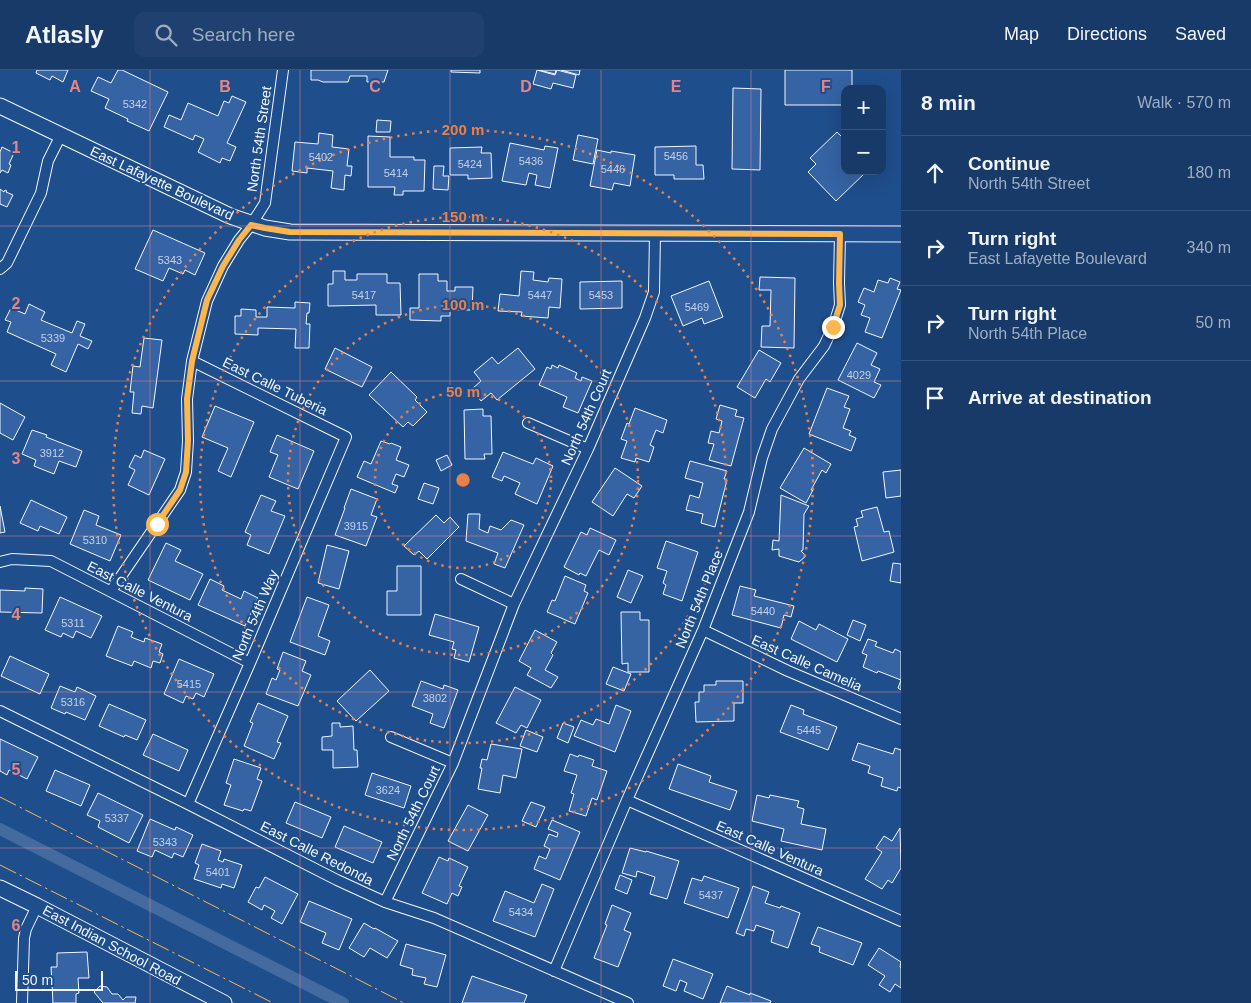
<!DOCTYPE html>
<meta charset="utf-8">
<style>
:root{--surface:#173a69;--page:#20416f;--text:#f1f3f6;--muted:#9eadc0;--line:#36547d}
body{margin:0;font-family:Helvetica,sans-serif;background:var(--page);color:var(--text)}
.controls{position:absolute;right:15px;top:15px;display:grid;overflow:hidden;border-radius:10px;box-shadow:0 5px 20px #0002}
.controls button{width:45px;height:45px;display:grid;place-items:center;padding:0;border:0;border-bottom:1px solid var(--line);background:var(--surface);color:var(--text);font:25px sans-serif}
.scale{position:absolute;left:15px;bottom:12px;width:88px;box-sizing:border-box;padding-left:5px;border:2px solid #f2f6ff;border-top:0;font-size:14px;line-height:18px;white-space:nowrap;color:#f2f6ff;-webkit-text-stroke:4px #1f4e8c;paint-order:stroke}
.stop{position:absolute;width:15px;height:15px;margin:-11px;border:4px solid #ffb74d;border-radius:50%;background:#fff}
.stop.end{background:#ffb74d;border-color:#fff;box-shadow:0 1px 5px #0008}
.list{margin:0;padding:0;list-style:none}
h2{display:flex;justify-content:space-between;align-items:center;height:65px;margin:0;padding:0 20px;font-size:21px}
h2 small{font-size:16px;font-weight:400;color:var(--muted)}
.list li{display:grid;grid-template-columns:32px 1fr auto;gap:15px;align-items:center;box-sizing:border-box;height:75px;padding:0 20px;border-top:1px solid var(--line)}
.list b{display:block;font-size:19px;white-space:nowrap}
.list p{margin:0;font-size:16px;white-space:nowrap;color:var(--muted)}
.list em{font-size:16px;font-style:normal;color:var(--muted)}
.icon{flex:none;width:28px;height:28px;fill:none;stroke:currentColor;stroke-width:2;stroke-linecap:round;stroke-linejoin:round}
.map{position:relative;flex:none;width:901px;height:933px;overflow:hidden}
header{display:flex;align-items:center;gap:30px;box-sizing:border-box;height:70px;padding:0 25px;background:var(--surface);border-bottom:1px solid var(--line)}
header strong{font-size:24px}
nav{display:flex;gap:28px;margin-inline-start:auto;font-size:18px}
.search{width:350px;height:45px;background:var(--page);display:flex;align-items:center;gap:12px;box-sizing:border-box;padding:0 18px;border-radius:10px;color:var(--muted);font-size:19px}
main{display:flex}
aside{flex:1;background:var(--surface)}
.map>svg:first-child{display:block}
.lines{fill:none;stroke-linecap:round;stroke-linejoin:round}
.canal{stroke:#446ba0;stroke-width:12}
.building{fill:#3563a3;stroke:#f2f6ff}
.street-casing{stroke:#f2f6ff;stroke-width:12}
.secondary-casing{stroke:#f2f6ff;stroke-width:17}
.street{stroke:#1f4e8c;stroke-width:10}
.secondary{stroke:#1f4e8c;stroke-width:15}
.power{stroke:#ffb74d;stroke-width:1;stroke-dasharray:18 4 2.5 4;stroke-linecap:butt}
.route{stroke:#ffb74d;stroke-width:6}
.grid{fill:none;stroke:#e38589;stroke-width:1;stroke-opacity:0.55}
.ring{fill:none;stroke:#ea8049;stroke-width:2.5;stroke-dasharray:2.5 5}
.labels{text-anchor:middle;dominant-baseline:central;stroke-width:4;stroke-linejoin:round;paint-order:stroke}
.number-label{font-size:11px;fill:#c3d1e8}
.street-label{font-size:14px;fill:#f2f6ff;stroke:#1f4e8c}
.grid-label{font-size:16px;text-anchor:middle;font-weight:bold;fill:#e38589;stroke:#1f4e8c;stroke-width:4;stroke-linejoin:round;paint-order:stroke}
.centre{fill:#ea8049;stroke:#1f4e8c;stroke-width:2.5}
.ring-label{font-size:15px;text-anchor:middle;font-weight:bold;fill:#ea8049;stroke:#1f4e8c;stroke-width:4;stroke-linejoin:round;paint-order:stroke}
</style>
<header>
<strong>Atlasly</strong>
<div class="search"><svg class="icon" aria-label="search" viewBox="0 0 24 24"><circle cx="10" cy="10" r="6"/><path d="M15 15l6 6"/></svg>Search here</div>
<nav><a>Map</a><a>Directions</a><a>Saved</a></nav>
</header>
<main>
<div class="map">
<svg width="901" height="933" viewBox="0 0 901 933">
<rect width="100%" height="100%" fill="#1f4e8c"/>
<g class="lines">
<!-- canal -->
<path class="canal" d="M0,759L343,933"/>
</g>
<!-- building -->
<path class="building" d="M37,0H68L63,12L52,6L50,10L36,3Z
M118,0H122L168,22L149,61L127,51L128,49L105,38L109,29L91,21L98,7L111,13Z
M311,0H388L384,12H367V6H350L348,12H323L318,10H311Z
M451,0H480V3L451,2Z
M537,0L555,5L557,0L576,5L573,18L553,13L551,19L533,14Z
M539,0H556L555,4Z
M561,0H580L579,5Z
M785,0H852V19H845V35H785Z
M733,18L761,19L760,100L732,99Z
M232,26L246,32L227,73L236,77L230,91L222,88L220,93L198,82L204,69L195,65L193,70L164,57L169,45L181,50L188,33L218,46L224,31L229,33Z
M377,50L391,51L390,62H376Z
M837,62L845,70V101H865L866,102L836,131L808,102L816,94L810,88Z
M319,63L333,65L332,77L349,79L347,96H352L351,106L345,105L344,120L331,118L333,101L307,98V103L292,101L295,72L318,74Z
M578,65L598,69L593,94L573,90Z
M368,66L390,67V87H414V90H425L424,121H403V125H394L395,117H368Z
M510,73L544,80L545,76L558,78L550,118L535,115L537,105L529,103L526,115L502,111Z
M696,76V95H703L704,109H674V105H655V77Z
M2,77L14,83L9,94L11,95L8,103L2,100L0,103V82Z
M482,77L481,83H491L492,108L468,109V105H450V78Z
M597,80L611,83V81L635,85L630,116L614,113L612,120L590,116Z
M434,96H444L443,106H449L448,120L433,119Z
M0,119L4,122L5,120L7,121L6,122L13,125L7,137L0,134Z
M153,160L205,183L195,205L185,200L183,204L169,198L163,211L135,199Z
M333,201H345V210H357V204H387V213H400L401,245H376V235L328,236V214H333Z
M521,201L534,202L533,210L548,212L549,208L562,209L560,238L549,237L548,248L521,246L522,242L498,241L500,224L519,226Z
M419,204H438V211H447V221H455V217H473L472,240H450V246H441V251L410,250V238H419Z
M760,207L795,208L794,278L761,277L762,256H770L771,220H759Z
M890,208L900,212L897,219L901,220L882,268L865,262L870,248L861,245L865,235L858,232L864,218L874,222L878,210L888,213Z
M622,211V238L580,239V212Z
M709,211L723,247L704,254L702,248L683,256L671,226Z
M295,232L310,233L309,243H307L306,254H310L309,278H295L296,259L258,258V265L235,264V246H241V239L256,240V247H267V237L295,238Z
M29,234L45,242L41,250L72,263L77,251L85,254L80,266L92,271L88,279L78,274L66,302L51,295L56,284L7,262L11,252L5,250L11,238L25,244Z
M144,268L162,270L153,338L142,336L141,344L132,343L134,322H130L133,296L140,297Z
M857,273L877,283L871,295L880,299L874,312L881,315L874,328L838,310Z
M335,278L372,297L362,317L325,299Z
M518,278L535,299L497,330L491,323L481,331L472,319L481,311L474,302L492,287L498,294Z
M759,280L781,293L770,312L766,309L755,328L737,317Z
M552,295L558,298L559,295L577,303L575,308L581,311L582,307L592,311L578,343L563,337L567,327L539,315L547,297L551,299Z
M391,302L417,327L415,330L427,342L413,356L408,352L403,357L369,325Z
M827,318L849,326L844,337L850,339L843,358L851,361L849,365L856,368L851,381L809,364Z
M0,333L25,347L13,370L0,363Z
M720,335L737,340L735,346L744,348L731,396L709,390L714,374L708,373L711,361L719,363L722,351L716,349Z
M215,336L254,352L231,407L218,401L228,378L202,367Z
M635,338L667,350L663,363L656,360L650,375L654,377L649,392L636,388L635,392L621,388L627,371L621,369L627,353L629,354Z
M483,339V346H491L492,384H484L485,389H465L464,340Z
M32,360L47,365L46,367L82,381L76,397L59,391L54,404L34,396L36,390L22,384Z
M277,365L314,381L298,419L269,407L278,385L270,382Z
M381,371L390,374L391,373L401,377L396,390L409,395L404,407L396,404L392,414L398,416L395,423L357,407L364,391L371,394Z
M804,378L831,394L826,403L822,400L811,420H813L806,433L780,418Z
M144,380L165,389L149,425L128,415L135,400L129,397L135,385L141,388Z
M503,382L533,394L536,388L553,396L537,434L515,424L520,413L504,406L502,411L492,407Z
M447,385L452,395L441,401L436,390Z
M690,391L727,401L724,409L727,410L715,457L701,453L703,444L686,440L690,425L699,428L703,413L685,408Z
M615,398L642,416L634,428L627,424L613,446L592,432Z
M901,400V426L886,428L883,402Z
M424,413L439,418L433,434L418,429Z
M351,419L377,429L371,445L377,447L366,476L335,465L345,438H344Z
M261,425L276,431L271,441L285,446L269,484L247,475L251,465L245,462Z
M781,425L809,436L804,444L803,480L801,481L806,486L799,492L779,486V479L772,480L773,470L779,471Z
M31,430L67,447L59,464L40,456L38,461L20,453Z
M0,436L5,462L0,463Z
M877,437L884,462L889,461L894,482L862,491L854,457L858,456L856,449L863,447L861,441Z
M84,440L99,446L96,455L121,465L110,491L70,474Z
M468,444H480L479,459L488,463L490,456L501,460L511,450L524,455L505,498L494,494L498,483L466,471Z
M436,445L444,453L450,447L459,457L427,489L419,481L414,485L404,476Z
M590,458L616,470L609,485L599,480L586,506L580,503L579,505L564,497L581,462L587,465Z
M666,471L698,482L682,531L663,524L666,515L663,513L667,501L657,498Z
M166,473L181,480L175,491L203,504L190,530L148,510Z
M327,475L349,481L339,519L318,513Z
M893,493L901,494V513L890,511Z
M397,496H421V545H387V521H397Z
M628,500L643,506L631,533L617,527Z
M565,506L586,515L584,521L588,523L575,554L547,542L552,530L555,531Z
M210,509L224,516L222,520L241,529L244,521L258,528L245,556L198,535Z
M740,516L756,520L754,526L794,536L791,547L784,545L781,558L732,545Z
M25,518L43,519L42,543L0,542V520L25,521Z
M60,527L102,546L91,568L76,561L73,568L63,563L61,567L45,560Z
M307,527L329,535L318,566L330,571L325,585L290,572Z
M621,542H640V550H649V602H628V593L622,594Z
M435,544L479,557L469,592L454,588L456,580L452,579L454,572L429,565Z
M853,550L866,555L860,571L847,565Z
M799,551L816,560L819,554L848,569L837,592L791,569Z
M118,556L133,562L131,567L144,572L145,568L162,574L159,582L163,584L160,593L153,591L151,598L134,591L132,596L106,586Z
M535,560L557,572L551,583L553,585L545,600L558,607L551,618L527,605L531,598L519,591Z
M868,569L877,572L875,576L893,583L895,579L901,582V620L898,618L901,610L878,601L877,603L863,597L867,585L862,583Z
M283,582L306,591L302,601L311,605L298,636L266,624L272,608L276,610L280,600L277,599Z
M10,586L49,604L40,624L1,606Z
M179,589L214,604L204,627L196,623L193,629L186,626L183,633L164,624Z
M613,597L631,604L624,621L606,614Z
M370,600L389,621L356,651L337,631Z
M421,611L443,619L444,615L458,620L444,658L430,653L433,644L412,636Z
M716,611H743V633H734V651L696,652L695,632H699V622H704V615H716Z
M60,616L75,622L77,617L96,626L85,650L66,642L65,644L51,638Z
M515,617L541,630L527,658L521,655L516,663L496,653Z
M258,633L288,646L277,672L281,673L274,689L244,676L253,653L250,652Z
M109,634L146,650L137,670L125,665L124,667L99,656Z
M616,635L631,641L615,682L574,666L581,650L593,655L596,649L609,654Z
M791,635L804,640L803,644L837,657L828,680L780,662Z
M332,653H340V657L353,656L354,680H357L358,697L333,698V680H322V667L332,666Z
M563,653L574,657L568,673L557,668Z
M526,660L543,667L537,682L520,676Z
M153,664L188,680L179,701L143,685Z
M0,669L38,687L27,709L9,700L7,705L0,701Z
M858,673L893,684L895,678L901,680V718L898,717L897,721L881,716L883,708L868,703L870,696L852,690Z
M491,674L522,679L516,708L503,705L500,723L478,719L482,698H480L482,689L487,690Z
M570,684L578,687L579,685L594,690L592,696L607,701L597,730L592,728L586,746L569,741L574,724L571,723L577,705L564,701Z
M234,689L261,698L257,709L262,711L251,741L244,739L243,741L224,735L231,715L226,713Z
M678,694L711,706L709,712L737,721L730,740L669,719Z
M55,700L90,715L81,736L46,721Z
M372,703L411,716L404,738L365,725Z
M98,723L143,745L129,773L98,757L100,751L87,745Z
M757,725L769,728L770,725L799,731L797,737L804,739L801,754L826,759L822,780L781,771L784,759L752,751Z
M295,732L331,747L322,768L286,753Z
M531,732L545,737L536,757L522,751Z
M468,735L488,745L468,781L448,771Z
M150,749L175,760L176,757L193,765L183,787L174,783L172,788L155,780L152,787L137,781Z
M552,750L580,762L560,810L534,799L539,786L546,789L550,779L544,776L549,764L557,767L558,763L548,759Z
M344,756L382,772L373,793L335,777Z
M900,758L901,798L892,813L888,810L882,819L865,809L882,782L876,778L884,766L892,771Z
M202,774L221,781L218,790L223,792L224,789L242,795L234,818L222,814L221,818L194,809L199,795L195,793Z
M630,778L646,782V781L679,791L667,829L650,824L655,807L637,801L636,807L622,803Z
M439,787L448,791L449,788L468,797L459,816L462,817L458,826L452,823L447,834L422,823Z
M620,805L632,810L627,824L615,819Z
M704,806L739,818L728,848L684,833L692,808L702,811Z
M265,807L298,824L282,854L271,848L275,841L264,835L262,840L248,832L256,817L259,818Z
M542,814L554,819L535,867L493,851L505,821L534,833Z
M753,816L769,822L765,833L780,838L781,836L800,843L788,878L771,872L774,861L756,855L754,861L746,859L744,866L736,863Z
M309,831L352,849L339,880L322,873L326,863L300,852Z
M612,835L631,843L624,860L631,863L618,897L594,888L607,855L605,854Z
M364,853L374,859L375,858L398,871L387,888L370,878L364,887L349,878Z
M818,857L862,873L853,895L819,882L820,877L811,874Z
M406,874L446,885L437,917L424,914L426,908L412,905L413,899L400,895Z
M879,878L901,892L900,897L901,898V918L895,914L890,922L879,915L885,906L868,895Z
M87,882L89,908H78L79,923L76,924V933H53L51,897H57V883Z
M673,889L713,904L703,929L684,921L687,913L680,910L676,921L663,916Z
M472,906L527,925L524,933H462Z
M100,916L107,917L112,924H118L123,930L126,927H136L135,933H103L94,922Z
M727,916L750,925V923L771,931L770,933H720Z"/>
<g class="lines">
<!-- street casing -->
<g class="street-casing">
<path id="street" d="M0,199L7,193L41,123L48,91L61,65
M528,353L588,379
M0,492L12,489L51,491L250,593
M461,509L514,534
M111,521L180,420L186,402L188,371L187,329L192,291L207,231L223,196L239,170L251,155L265,133L283,0
M703,560L788,601L901,649
M0,641L188,734L337,810L385,832L434,848L628,933
M391,667L453,693
M627,730L901,851
M188,734L250,593L346,367L192,291
M385,832L453,693L514,534L588,379L645,248L654,222L655,163
M554,901L627,730L703,560L749,442L762,388L772,359L799,309L824,276L833,257L840,235L839,213L840,164
M22,933L24,868L26,859L37,836"/>
</g>
<!-- secondary casing -->
<g class="secondary-casing">
<path id="secondary" d="M0,36L230,146L265,158L290,162L901,164
M0,818L37,836L224,933"/>
</g>
<!-- street -->
<use href="#street" class="street"/>
<!-- secondary -->
<use href="#secondary" class="secondary"/>
<!-- power -->
<path class="power" d="M0,727L404,933
M0,795L273,933"/>
</g>
<g class="lines">
<!-- route -->
<path class="route" d="M157,454L180,420L186,402L188,371L187,329L192,291L207,230L223,196L239,170L251,155L265,158L290,162L840,164L839,213L840,235L833,257"/>
</g>
<!-- grid -->
<path class="grid" d="M150,0V933M300,0V933M450,0V933M601,0V933M751,0V933M0,156H901M0,311H901M0,466H901M0,622H901M0,778H901"/>
<!-- distance rings -->
<g class="ring">
<circle cx="463" cy="410" r="88"/>
<circle cx="463" cy="410" r="175"/>
<circle cx="463" cy="410" r="263"/>
<circle cx="463" cy="410" r="350"/>
</g>
<g class="labels">
<!-- number labels -->
<g class="number-label">
<text x="135" y="34">5342</text>
<text x="676" y="86">5456</text>
<text x="321" y="87">5402</text>
<text x="531" y="91">5436</text>
<text x="470" y="94">5424</text>
<text x="613" y="99">5446</text>
<text x="396" y="103">5414</text>
<text x="170" y="190">5343</text>
<text x="364" y="225">5417</text>
<text x="540" y="225">5447</text>
<text x="601" y="225">5453</text>
<text x="697" y="237">5469</text>
<text x="53" y="268">5339</text>
<text x="859" y="305">4029</text>
<text x="52" y="383">3912</text>
<text x="356" y="456">3915</text>
<text x="95" y="470">5310</text>
<text x="763" y="541">5440</text>
<text x="73" y="553">5311</text>
<text x="189" y="614">5415</text>
<text x="435" y="628">3802</text>
<text x="73" y="632">5316</text>
<text x="809" y="660">5445</text>
<text x="388" y="720">3624</text>
<text x="117" y="748">5337</text>
<text x="165" y="772">5343</text>
<text x="218" y="802">5401</text>
<text x="711" y="825">5437</text>
<text x="521" y="842">5434</text>
</g>
<!-- street labels -->
<g class="street-label">
<text transform="translate(259 69) rotate(-82)">North 54th Street</text>
<text transform="translate(162 113) rotate(25)">East Lafayette Boulevard</text>
<text transform="translate(275 316) rotate(26)">East Calle Tuberia</text>
<text transform="translate(586 347) rotate(-66)">North 54th Court</text>
<text transform="translate(140 521) rotate(27)">East Calle Ventura</text>
<text transform="translate(699 529) rotate(-68)">North 54th Place</text>
<text transform="translate(255 545) rotate(-67)">North 54th Way</text>
<text transform="translate(807 593) rotate(24)">East Calle Camelia</text>
<text transform="translate(413 743) rotate(-64)">North 54th Court</text>
<text transform="translate(770 778) rotate(24)">East Calle Ventura</text>
<text transform="translate(317 783) rotate(27)">East Calle Redonda</text>
<text transform="translate(112 875) rotate(28)">East Indian School Road</text>
</g>
</g>
<g class="grid-label">
<text x="75" y="22">A</text>
<text x="225" y="22">B</text>
<text x="375" y="22">C</text>
<text x="526" y="22">D</text>
<text x="676" y="22">E</text>
<text x="826" y="22">F</text>
<text x="16" y="83">1</text>
<text x="16" y="239">2</text>
<text x="16" y="394">3</text>
<text x="16" y="550">4</text>
<text x="16" y="705">5</text>
<text x="16" y="861">6</text>
</g>
<circle cx="463" cy="410" r="8" class="centre"/>
<g class="ring-label">
<text x="463" y="65">200 m</text>
<text x="463" y="152">150 m</text>
<text x="463" y="240">100 m</text>
<text x="463" y="327">50 m</text>
</g>
</svg>
<div class="controls">
<button>+</button>
<button>−</button>
</div>
<div class="scale">50 m</div>
<div class="stop" style="left:157px;top:454px"></div>
<div class="stop end" style="left:833px;top:257px"></div>
</div>
<aside>
<h2>8 min<small>Walk · 570 m</small></h2>
<ul class="list">
<li><svg class="icon" aria-label="ahead" viewBox="0 0 24 24"><path d="M12 20V5M6 11l6-6 6 6"/></svg><div><b>Continue</b><p>North 54th Street</p></div><em>180 m</em></li>
<li><svg class="icon" aria-label="right" viewBox="0 0 24 24"><path d="M7 20v-9h11M14 6l5 5-5 5"/></svg><div><b>Turn right</b><p>East Lafayette Boulevard</p></div><em>340 m</em></li>
<li><svg class="icon" aria-label="right" viewBox="0 0 24 24"><path d="M7 20v-9h11M14 6l5 5-5 5"/></svg><div><b>Turn right</b><p>North 54th Place</p></div><em>50 m</em></li>
<li><svg class="icon" aria-label="arrive" viewBox="0 0 24 24"><path d="M6 21V4h12l-3 4 3 4H6"/></svg><div><b>Arrive at destination</b></div></li>
</ul>
</aside>
</main>
